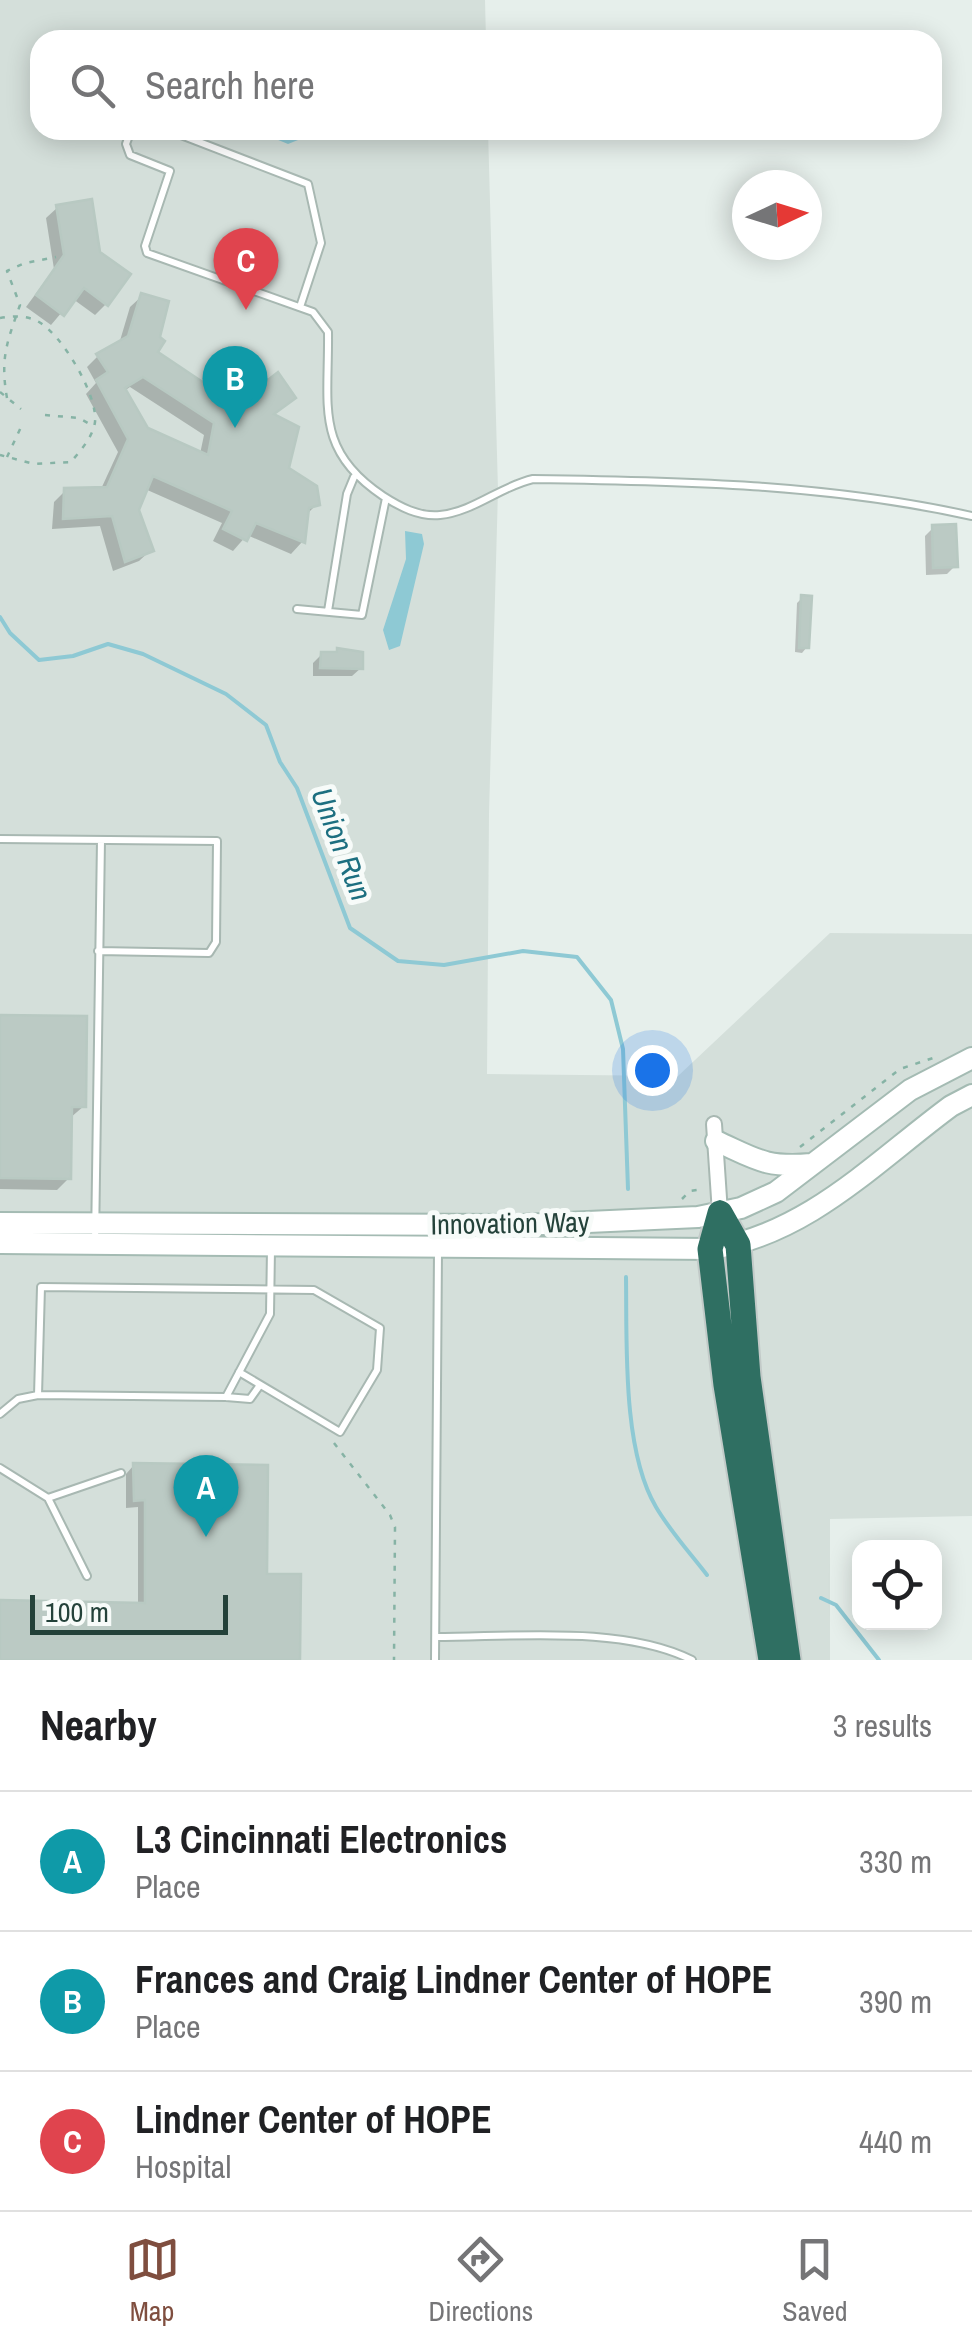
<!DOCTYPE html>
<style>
:root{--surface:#fff;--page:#f6f6f6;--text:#202124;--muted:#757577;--line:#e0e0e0;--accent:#7f4e3f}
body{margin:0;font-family:"Archivo Narrow",sans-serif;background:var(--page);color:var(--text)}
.controls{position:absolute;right:30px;bottom:30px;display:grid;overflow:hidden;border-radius:20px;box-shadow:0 5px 25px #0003}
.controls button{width:90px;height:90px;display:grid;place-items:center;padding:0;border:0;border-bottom:2px solid var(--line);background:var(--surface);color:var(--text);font:50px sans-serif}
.compass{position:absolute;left:732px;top:170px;width:90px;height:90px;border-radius:50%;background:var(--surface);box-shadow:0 5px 25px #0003;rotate:86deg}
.scale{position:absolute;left:30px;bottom:25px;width:198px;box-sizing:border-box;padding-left:10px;border:5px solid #24423a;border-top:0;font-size:28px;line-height:35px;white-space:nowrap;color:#24423a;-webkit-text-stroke:8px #f7fbf9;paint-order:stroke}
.you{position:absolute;left:652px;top:1070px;width:35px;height:35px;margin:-25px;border:8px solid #fff;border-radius:50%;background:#1a73e8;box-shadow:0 0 0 15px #1a73e833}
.badge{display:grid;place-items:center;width:65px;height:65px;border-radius:50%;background:var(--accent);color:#fff;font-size:32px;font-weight:700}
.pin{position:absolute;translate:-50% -82px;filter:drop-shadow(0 2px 5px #0008)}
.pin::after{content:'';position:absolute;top:52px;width:35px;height:30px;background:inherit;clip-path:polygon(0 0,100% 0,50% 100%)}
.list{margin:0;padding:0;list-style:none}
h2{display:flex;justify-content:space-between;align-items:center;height:130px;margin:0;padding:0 40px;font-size:42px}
h2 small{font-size:32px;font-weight:400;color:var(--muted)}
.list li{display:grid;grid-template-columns:65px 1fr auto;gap:30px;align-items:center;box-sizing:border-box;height:140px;padding:0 40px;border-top:2px solid var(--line)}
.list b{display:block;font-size:38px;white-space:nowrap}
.list p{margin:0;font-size:32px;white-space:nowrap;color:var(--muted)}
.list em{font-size:32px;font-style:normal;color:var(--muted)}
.icon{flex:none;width:55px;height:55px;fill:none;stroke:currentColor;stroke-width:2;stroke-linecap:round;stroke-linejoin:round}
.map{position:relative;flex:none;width:972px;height:1660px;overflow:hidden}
.search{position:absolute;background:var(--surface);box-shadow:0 5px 25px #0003;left:30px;right:30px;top:30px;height:110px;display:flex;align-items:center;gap:25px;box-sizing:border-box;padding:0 35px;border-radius:30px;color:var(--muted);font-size:38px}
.sheet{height:550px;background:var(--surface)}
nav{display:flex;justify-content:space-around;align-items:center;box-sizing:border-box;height:140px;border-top:2px solid var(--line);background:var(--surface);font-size:28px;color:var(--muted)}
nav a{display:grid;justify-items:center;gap:5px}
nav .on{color:var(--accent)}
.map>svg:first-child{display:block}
.built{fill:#d4dfda}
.water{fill:#8ec9d4}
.shadow{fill:#0003;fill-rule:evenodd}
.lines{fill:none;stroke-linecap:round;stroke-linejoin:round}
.stream{stroke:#8ec9d4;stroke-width:4}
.building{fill:#bbcac4;stroke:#b8c9c2;stroke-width:2.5;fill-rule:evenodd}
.service-casing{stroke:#a8b8b2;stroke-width:10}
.minor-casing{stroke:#a8b8b2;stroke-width:18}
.secondary-casing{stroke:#a4bbb3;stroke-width:24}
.motorway-casing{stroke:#c2cac8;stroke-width:29}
.path{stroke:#86b3a5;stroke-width:2.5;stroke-dasharray:5 8;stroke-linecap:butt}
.service{stroke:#fff;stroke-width:6}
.minor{stroke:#fff;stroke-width:14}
.secondary{stroke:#fff;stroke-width:20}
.motorway{stroke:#2f6f62;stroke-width:25}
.labels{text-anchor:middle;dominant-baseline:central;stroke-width:10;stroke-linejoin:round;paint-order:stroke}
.street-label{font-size:28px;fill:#24423a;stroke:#f7fbf9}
.water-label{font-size:30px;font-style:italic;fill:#1c6f80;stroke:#f7fbf9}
</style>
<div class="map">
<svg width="972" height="1660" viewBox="0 0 972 1660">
<rect width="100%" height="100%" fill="#e6efeb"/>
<!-- built -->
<path class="built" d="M0,0H485L486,40H40V130H488L498,490L489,814L487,1074L678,1076L830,933L972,934V1516L830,1519V1660H0Z"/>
<!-- water -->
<path class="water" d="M254,130H323L288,144Z
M405,531L422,534L424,544L400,646L389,650L383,630L406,559Z"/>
<!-- shadow -->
<path class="shadow" d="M58,207L106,304L95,315L73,299L51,325L26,307L54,269L46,218Z
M142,296L154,353L229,403L293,398L272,416L286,470L317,504L306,515L302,542L291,554L247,535L233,551L213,541L222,523L145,489L136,510L151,550L139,561L113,571L100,526L52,529L54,502L65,491L101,489L118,452L86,394L96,383L87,367L98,356L119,344L130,307ZM130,387L204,435L200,454L146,430L124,391Z
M933,528L955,566L947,574L926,575L925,536Z
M802,598L807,647L802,653L795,652L797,603Z
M338,650L361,668L352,676H313V663L322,654H334Z
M0,1017L84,1106L70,1118L69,1178L57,1190L0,1189Z
M134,1465L265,1577L298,1660H0V1602L138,1605V1507L126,1508V1474Z"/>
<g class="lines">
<!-- stream -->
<path class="stream" d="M0,617L10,633L39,660L73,656L108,644L143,654L226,694L266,725L280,762L297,788L350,928L398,961L444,965L523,951L577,957L611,1000L623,1049L628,1189
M626,1277C627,1342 622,1450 656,1507C670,1531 690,1553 707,1575
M821,1598L836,1605L879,1660"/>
</g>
<!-- building -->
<path class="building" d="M92,199L100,252L131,274L108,306L84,288L64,316L36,295L64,255L56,205Z
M141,293L169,301L160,337L165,341L158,352L231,401L238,391L246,397L278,372L296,398L274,414L299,427L289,468L317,486L320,505L309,508L305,543L256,523L247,541L223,529L232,511L153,476L139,510L154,551L125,562L112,516L63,519L64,488L107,487L128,439L96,380L108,372L96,354L128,336ZM143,377L214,423L208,455L148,428L125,388Z
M956,524L958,567L933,568L932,525Z
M801,595L812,596L809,648H799Z
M337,648L363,652V669L320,668L321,652H337Z
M0,1015L87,1016L86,1107H72L71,1179L0,1178Z
M133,1463L268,1465L267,1574H301L300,1660H0V1600L145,1603V1500L134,1501Z"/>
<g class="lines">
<!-- service casing -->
<g class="service-casing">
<path id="service" d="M131,130L126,144L130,155L170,171L145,246L147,253L313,312L328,332C329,406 314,450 383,496C400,507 419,517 440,515C473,512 501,486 533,479C681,481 827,484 972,516
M168,130L308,184L321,243L300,307
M297,609L362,615L386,498
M328,611L347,494L354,477
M0,839L217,841L216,942L209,953L98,951
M95,1242L101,840
M38,1395L41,1287L314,1290L380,1328L377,1370L340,1432L239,1372
M226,1397L270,1314L271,1249
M0,1414L18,1399L38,1395L226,1397L250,1399L260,1385
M0,1468L48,1498L121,1473
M48,1498L87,1576
M436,1637C514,1637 622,1625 692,1660
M435,1660L438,1251"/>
</g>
<!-- minor casing -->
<g class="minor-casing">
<path id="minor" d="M714,1124L720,1213"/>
</g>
<!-- secondary casing -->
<g class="secondary-casing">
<path id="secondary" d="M716,1141C756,1159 765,1168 811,1164
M0,1223L522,1225L698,1217L741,1208L776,1192L910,1090L972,1058
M0,1243L710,1249C807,1235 875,1162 951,1106L972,1095"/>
</g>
<!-- motorway casing -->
<g class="motorway-casing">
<path id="motorway" d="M720,1213L738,1245L748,1377L788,1660
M720,1213L710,1249L726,1385L771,1660"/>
</g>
<!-- path -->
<path class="path" d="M0,318C12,316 27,315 39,322C62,335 98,395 95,422C93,437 80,451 71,462L34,464L0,455
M0,392L21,409
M7,398C0,358 7,342 20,305L7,271L25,263L56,257
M45,415L79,418L93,426
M7,457L21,427
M800,1147L900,1069L933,1058
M682,1199L690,1191L697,1190
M334,1443L390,1515L395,1527L394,1660"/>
<!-- service -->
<use href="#service" class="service"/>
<!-- minor -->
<use href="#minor" class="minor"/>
<!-- secondary -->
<use href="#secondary" class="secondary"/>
<!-- motorway -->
<use href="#motorway" class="motorway"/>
</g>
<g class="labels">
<!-- street labels -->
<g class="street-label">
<text transform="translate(510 1223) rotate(-1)">Innovation Way</text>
</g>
<!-- water labels -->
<g class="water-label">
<text transform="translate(342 844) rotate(69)">Union Run</text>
</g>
</g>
</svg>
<div class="controls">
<button><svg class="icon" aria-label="locate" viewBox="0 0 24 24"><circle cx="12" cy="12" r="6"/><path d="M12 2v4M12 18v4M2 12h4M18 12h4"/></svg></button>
</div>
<svg class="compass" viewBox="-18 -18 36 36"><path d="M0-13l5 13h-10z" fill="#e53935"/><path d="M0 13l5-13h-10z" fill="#757577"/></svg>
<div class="scale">100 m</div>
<div class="you"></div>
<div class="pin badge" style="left:206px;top:1537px;background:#0f9aa8">A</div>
<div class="pin badge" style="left:235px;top:428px;background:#0f9aa8">B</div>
<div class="pin badge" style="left:246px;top:310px;background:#e0444e">C</div>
<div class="search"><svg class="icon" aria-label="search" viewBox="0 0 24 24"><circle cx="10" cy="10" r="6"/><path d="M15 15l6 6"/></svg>Search here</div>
</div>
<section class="sheet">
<h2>Nearby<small>3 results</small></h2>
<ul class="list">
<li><span class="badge" style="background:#0f9aa8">A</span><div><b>L3 Cincinnati Electronics</b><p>Place</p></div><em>330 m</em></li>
<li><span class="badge" style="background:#0f9aa8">B</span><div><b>Frances and Craig Lindner Center of HOPE</b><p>Place</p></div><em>390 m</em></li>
<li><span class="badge" style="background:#e0444e">C</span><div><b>Lindner Center of HOPE</b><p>Hospital</p></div><em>440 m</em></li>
</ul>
</section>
<nav>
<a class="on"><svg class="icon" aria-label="map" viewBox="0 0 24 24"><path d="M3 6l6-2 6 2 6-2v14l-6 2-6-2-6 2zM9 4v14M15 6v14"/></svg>Map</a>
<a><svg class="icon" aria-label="directions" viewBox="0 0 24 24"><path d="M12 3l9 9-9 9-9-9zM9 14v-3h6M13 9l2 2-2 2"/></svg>Directions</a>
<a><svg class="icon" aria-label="saved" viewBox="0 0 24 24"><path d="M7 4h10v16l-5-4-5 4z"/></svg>Saved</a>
</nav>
